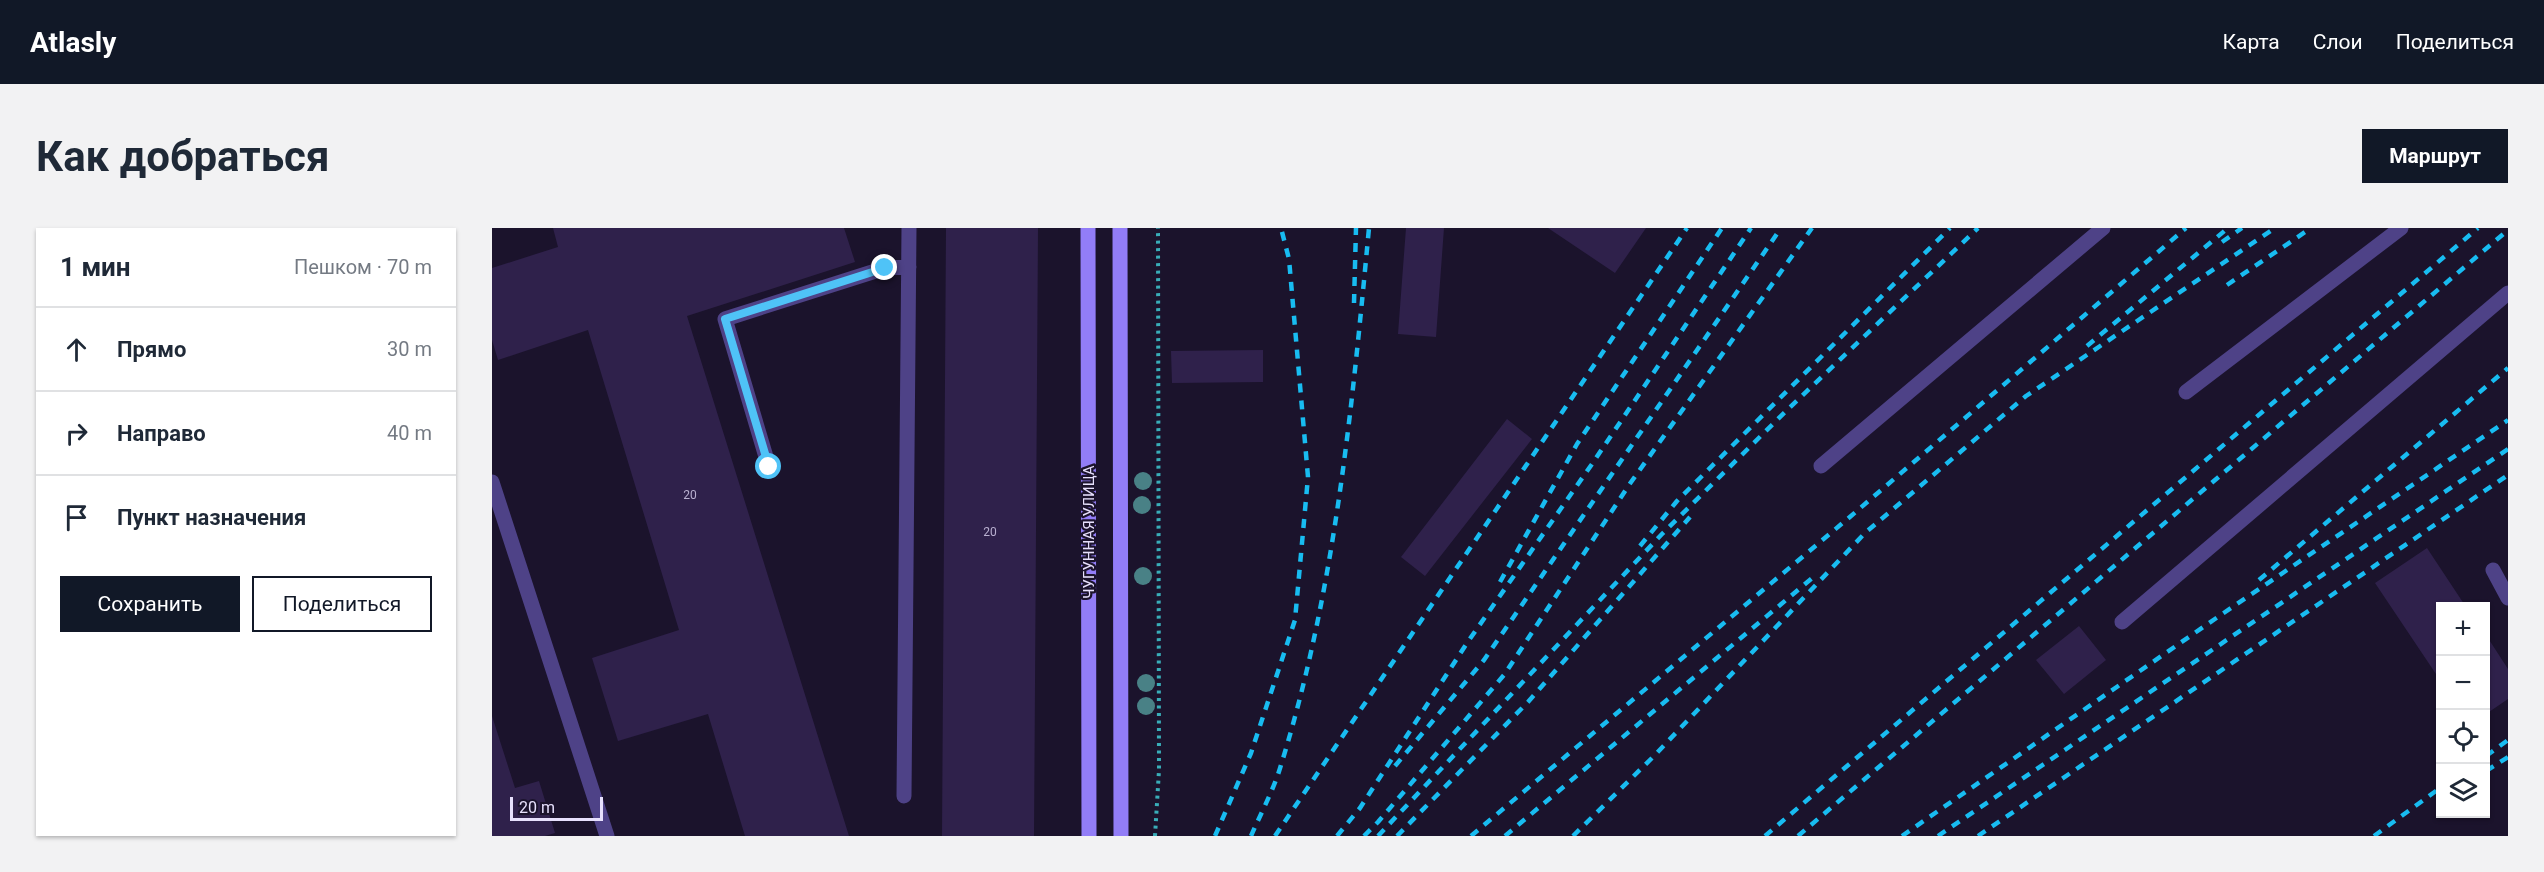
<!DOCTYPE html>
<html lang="ru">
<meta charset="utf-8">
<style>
:root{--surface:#fff;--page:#f2f2f3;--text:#1f2937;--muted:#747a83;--line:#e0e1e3;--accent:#111827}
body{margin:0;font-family:Roboto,sans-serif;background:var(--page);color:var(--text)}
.controls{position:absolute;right:18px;bottom:18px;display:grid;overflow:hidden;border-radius:0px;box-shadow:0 2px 4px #0004}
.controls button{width:54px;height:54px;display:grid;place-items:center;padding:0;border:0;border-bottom:2px solid var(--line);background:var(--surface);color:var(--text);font:30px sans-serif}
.scale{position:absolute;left:18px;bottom:15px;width:93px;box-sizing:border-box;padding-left:6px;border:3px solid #e7e0fd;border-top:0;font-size:16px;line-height:21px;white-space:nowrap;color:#e7e0fd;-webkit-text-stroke:4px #1b132c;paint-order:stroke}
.stop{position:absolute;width:18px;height:18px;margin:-14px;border:4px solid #4fc3f7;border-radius:50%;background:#fff}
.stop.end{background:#4fc3f7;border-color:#fff;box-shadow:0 2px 6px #0008}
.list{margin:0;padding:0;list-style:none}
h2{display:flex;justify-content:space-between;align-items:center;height:78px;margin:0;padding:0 24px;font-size:26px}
h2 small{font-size:20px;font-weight:400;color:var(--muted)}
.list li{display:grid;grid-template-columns:39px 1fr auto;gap:18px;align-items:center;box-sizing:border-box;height:84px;padding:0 24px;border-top:2px solid var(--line)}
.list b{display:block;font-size:22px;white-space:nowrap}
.list em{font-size:20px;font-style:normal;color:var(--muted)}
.actions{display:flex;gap:12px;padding:18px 24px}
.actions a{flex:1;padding:14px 0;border:2px solid var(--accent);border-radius:0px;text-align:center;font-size:21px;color:var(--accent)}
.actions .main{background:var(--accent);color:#fff}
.icon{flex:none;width:33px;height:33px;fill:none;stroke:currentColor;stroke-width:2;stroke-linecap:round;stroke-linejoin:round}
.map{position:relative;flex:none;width:2016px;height:608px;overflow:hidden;border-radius:0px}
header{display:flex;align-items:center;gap:36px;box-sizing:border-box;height:84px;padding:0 30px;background:var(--accent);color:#fff}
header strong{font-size:28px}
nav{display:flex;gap:33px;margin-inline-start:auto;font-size:21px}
.intro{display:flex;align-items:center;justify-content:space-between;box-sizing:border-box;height:144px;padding:0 36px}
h1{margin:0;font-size:42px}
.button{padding:15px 27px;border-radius:0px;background:var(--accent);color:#fff;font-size:21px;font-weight:700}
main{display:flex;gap:36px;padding:0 36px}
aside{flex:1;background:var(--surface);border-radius:0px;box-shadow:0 2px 4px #0004}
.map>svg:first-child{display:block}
.building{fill:#2f214b}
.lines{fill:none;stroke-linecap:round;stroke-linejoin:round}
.path{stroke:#39adb8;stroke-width:4;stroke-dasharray:3 4.5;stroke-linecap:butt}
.lane{stroke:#4e4287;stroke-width:15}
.secondary{stroke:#927df7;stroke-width:15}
.rail{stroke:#18bcf1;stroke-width:4.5;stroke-dasharray:9 8;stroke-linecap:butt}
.tree{fill:#498186}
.route{stroke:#4fc3f7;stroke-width:8}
.labels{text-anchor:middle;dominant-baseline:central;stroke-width:4.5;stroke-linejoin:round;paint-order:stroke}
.number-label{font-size:12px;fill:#b9b0d0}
.street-label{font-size:15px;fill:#e7e0fd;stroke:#1b132c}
</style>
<header>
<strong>Atlasly</strong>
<nav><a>Карта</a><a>Слои</a><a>Поделиться</a></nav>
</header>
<div class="intro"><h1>Как добраться</h1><a class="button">Маршрут</a></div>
<main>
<aside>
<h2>1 мин<small>Пешком · 70 m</small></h2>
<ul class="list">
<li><svg class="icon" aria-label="ahead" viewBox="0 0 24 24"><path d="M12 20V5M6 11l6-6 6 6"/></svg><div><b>Прямо</b></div><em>30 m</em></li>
<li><svg class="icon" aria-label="right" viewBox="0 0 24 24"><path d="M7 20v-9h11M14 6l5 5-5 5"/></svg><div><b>Направо</b></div><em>40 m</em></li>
<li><svg class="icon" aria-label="arrive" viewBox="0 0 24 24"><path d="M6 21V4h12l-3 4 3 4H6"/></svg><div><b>Пункт назначения</b></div></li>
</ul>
<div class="actions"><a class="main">Сохранить</a><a>Поделиться</a></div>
</aside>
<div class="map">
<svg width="2016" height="608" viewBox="0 0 2016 608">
<rect width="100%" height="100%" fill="#1b132c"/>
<!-- building -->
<path class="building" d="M61,0H352L363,34L195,88L357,608H253L216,486L126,513L100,430L187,402L96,102L6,132L0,112V40L66,19Z
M454,0H546L542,608H450Z
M914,0H952L944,109L906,106Z
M1056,0H1154L1123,45Z
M771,122V154L680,155L679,123Z
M1015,191L1040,211L933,348L909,329Z
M1935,320L1974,379H1948V452L1883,355Z
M1587,398L1614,432L1572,466L1544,432Z
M1994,407L2016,441V471L1994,486Z
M0,488L23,560L47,553L63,605L53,608H0Z"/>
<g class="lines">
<!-- path -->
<path class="path" d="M663,608L667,542L666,0"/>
<!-- lane -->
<path class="lane" d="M1694,164L1909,0
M1329,238L1611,0
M277,239L233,91L393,40L417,39
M0,254L115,608
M2001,342L2016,370
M1630,394L2016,65
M412,568L417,0"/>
<!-- secondary -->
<path class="secondary" d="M596,0L597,608
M628,0L629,608"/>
<!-- rail -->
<path class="rail" d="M1730,14L1750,0
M1735,57L1819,0
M862,75L864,0
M1595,118L1736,0
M1148,318L1185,273L1458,0
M1767,352L2016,140
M1008,354L1085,216L1230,0
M1994,528L2016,512
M903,538L992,432L1289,0
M1994,543L2016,529
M723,608L759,525L803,392L816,249L797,31L789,0
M759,608C769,585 782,561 789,537C843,363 860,180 877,0
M783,608L1195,0
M845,608L868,580L975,415L1100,236L1259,0
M872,608L886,594L1012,447L1137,257L1320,0
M886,608L1170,306L1294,183L1486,0
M905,608L1036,474L1198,289
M979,608L1359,288L1694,0
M1013,608L1325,346
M1081,608L1162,528L1373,305L1534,168L1783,0
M1273,608L1986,0
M1306,608L2016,2
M1410,608L1717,395L2016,192
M1446,608L2016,221
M1486,608L2016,247
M1882,608L1948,560"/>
</g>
<!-- trees -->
<g class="tree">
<circle cx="651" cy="253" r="9"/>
<circle cx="650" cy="277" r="9"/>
<circle cx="651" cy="348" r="9"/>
<circle cx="654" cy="455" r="9"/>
<circle cx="654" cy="478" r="9"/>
</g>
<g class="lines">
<!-- route -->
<path class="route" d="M277,239L233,91L393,40"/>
</g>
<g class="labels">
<!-- number labels -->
<g class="number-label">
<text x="198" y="267">20</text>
<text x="498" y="304">20</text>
</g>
<!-- street labels -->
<g class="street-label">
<text transform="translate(597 304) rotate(-90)">ЧУГУННАЯ УЛИЦА</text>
</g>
</g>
</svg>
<div class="controls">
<button>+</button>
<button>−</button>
<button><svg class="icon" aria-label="locate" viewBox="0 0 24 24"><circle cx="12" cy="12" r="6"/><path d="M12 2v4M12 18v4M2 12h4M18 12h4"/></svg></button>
<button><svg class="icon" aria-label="layers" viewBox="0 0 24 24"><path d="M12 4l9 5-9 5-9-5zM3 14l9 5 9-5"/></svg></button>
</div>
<div class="scale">20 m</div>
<div class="stop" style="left:277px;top:239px"></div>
<div class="stop end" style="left:393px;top:40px"></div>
</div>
</main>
